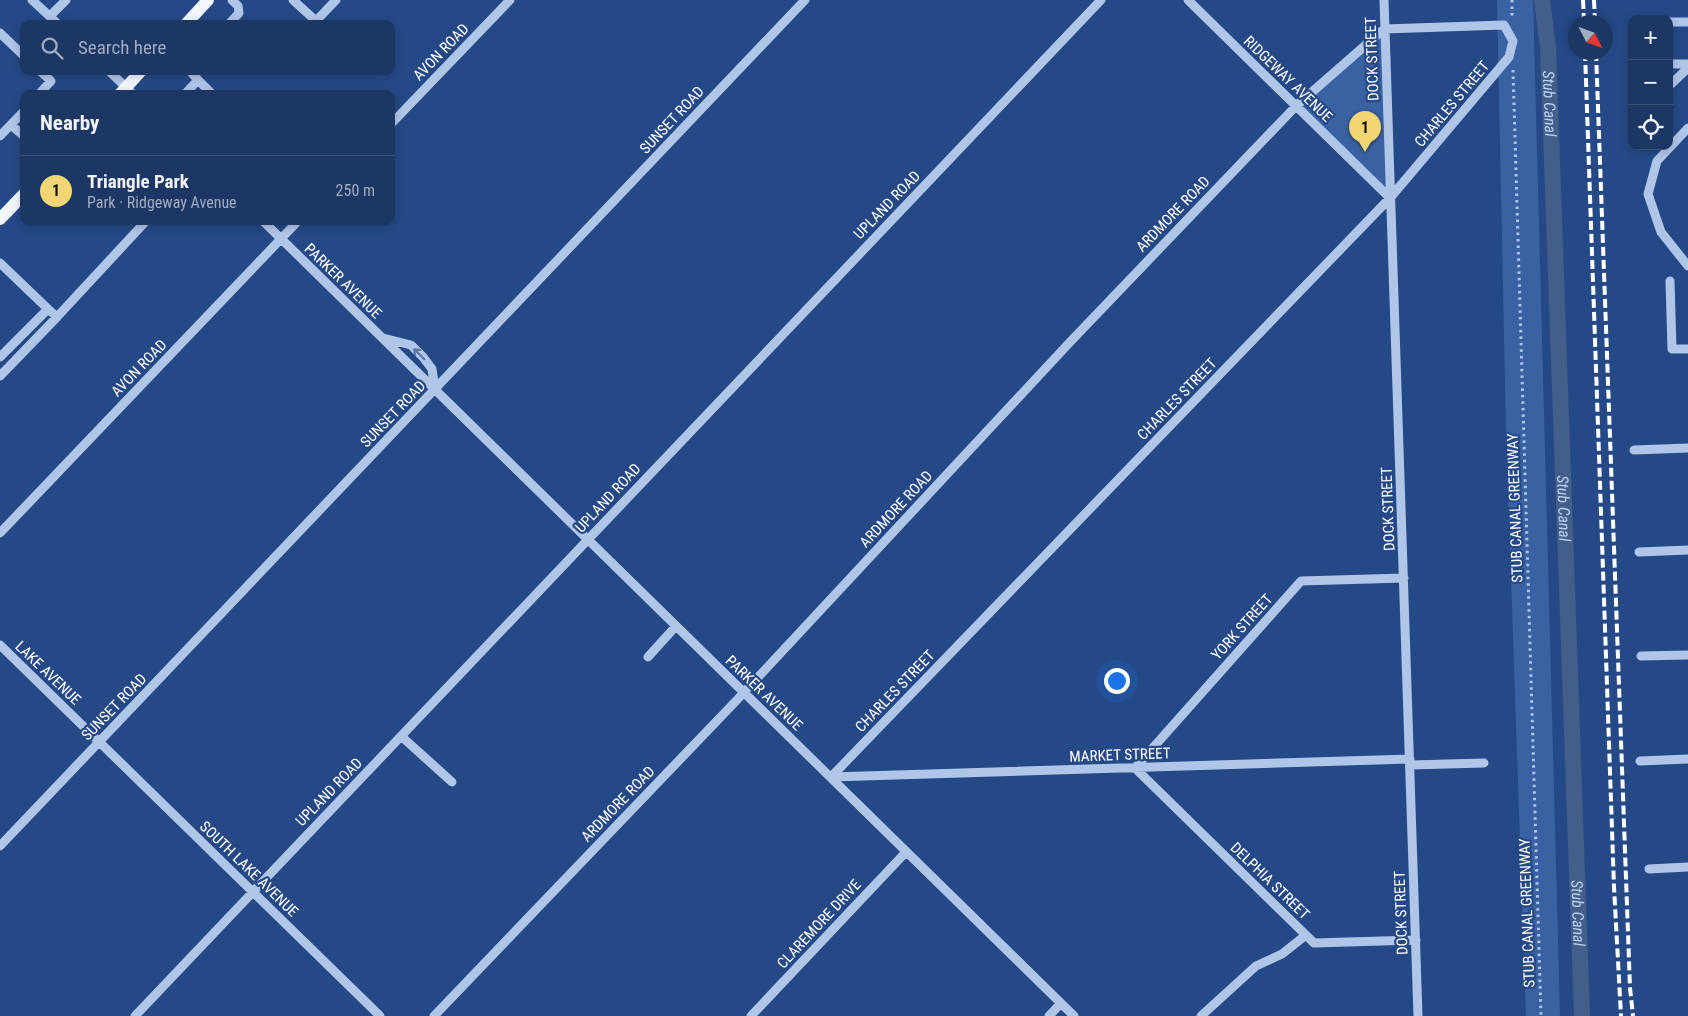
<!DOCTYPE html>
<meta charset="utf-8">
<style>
:root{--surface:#1c3764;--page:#253f6a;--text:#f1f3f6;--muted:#a0acbf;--line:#3a5178;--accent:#f2d674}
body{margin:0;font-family:"Roboto Condensed",sans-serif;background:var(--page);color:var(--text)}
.controls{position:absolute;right:15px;top:15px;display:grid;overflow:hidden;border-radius:10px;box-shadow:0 2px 8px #0003}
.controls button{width:45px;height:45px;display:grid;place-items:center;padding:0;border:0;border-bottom:1px solid var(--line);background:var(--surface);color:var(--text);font:25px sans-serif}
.compass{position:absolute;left:1568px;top:15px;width:45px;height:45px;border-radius:50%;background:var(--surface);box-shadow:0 2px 8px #0003;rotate:132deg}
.you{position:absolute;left:1116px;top:680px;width:18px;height:18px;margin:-12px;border:4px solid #fff;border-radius:50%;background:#1a73e8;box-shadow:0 0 0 8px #1a73e833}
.badge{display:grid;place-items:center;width:32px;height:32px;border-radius:50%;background:var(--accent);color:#111;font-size:16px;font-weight:700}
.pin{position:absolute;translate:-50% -41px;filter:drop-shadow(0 1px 2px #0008)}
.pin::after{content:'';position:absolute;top:26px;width:18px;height:15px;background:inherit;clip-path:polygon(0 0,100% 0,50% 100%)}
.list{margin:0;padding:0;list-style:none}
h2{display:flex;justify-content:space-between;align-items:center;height:65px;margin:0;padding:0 20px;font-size:21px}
h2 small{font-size:16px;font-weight:400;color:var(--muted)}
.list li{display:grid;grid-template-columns:32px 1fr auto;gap:15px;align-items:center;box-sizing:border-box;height:70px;padding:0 20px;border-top:1px solid var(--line)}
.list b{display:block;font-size:19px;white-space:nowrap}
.list p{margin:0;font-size:16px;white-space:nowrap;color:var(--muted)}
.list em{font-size:16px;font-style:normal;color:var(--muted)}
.icon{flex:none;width:28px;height:28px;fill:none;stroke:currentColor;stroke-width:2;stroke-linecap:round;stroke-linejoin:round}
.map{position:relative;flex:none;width:1688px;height:1016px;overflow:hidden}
.search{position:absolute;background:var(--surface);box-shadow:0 2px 8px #0003;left:20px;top:20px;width:375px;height:55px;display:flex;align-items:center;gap:12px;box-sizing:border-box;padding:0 18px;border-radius:10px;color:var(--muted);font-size:19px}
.panel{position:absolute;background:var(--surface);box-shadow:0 2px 8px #0003;left:20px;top:90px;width:375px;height:135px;border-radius:10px}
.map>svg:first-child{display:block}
.green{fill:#3a62a2}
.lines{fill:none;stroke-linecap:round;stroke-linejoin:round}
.canal{stroke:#445e8a;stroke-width:16}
.path{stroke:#b0c6e8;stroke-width:3;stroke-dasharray:2.5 4;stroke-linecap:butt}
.minor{stroke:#b0c6e8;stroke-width:9}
.major{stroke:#f2f6fe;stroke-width:12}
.rail{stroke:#fff;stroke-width:4;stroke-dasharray:9 4;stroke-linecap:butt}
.oneway{stroke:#5675a8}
.labels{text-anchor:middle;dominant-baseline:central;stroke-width:4.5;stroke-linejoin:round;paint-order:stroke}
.street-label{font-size:15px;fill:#fff;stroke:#254986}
.water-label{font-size:16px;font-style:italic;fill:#bbd0f0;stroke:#254986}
</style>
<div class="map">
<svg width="1688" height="1016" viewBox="0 0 1688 1016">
<rect width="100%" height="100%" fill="#254986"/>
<!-- green -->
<path class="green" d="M1497,0H1533L1560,1016H1526L1506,432Z
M1384,29L1390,198L1296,106Z"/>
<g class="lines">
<!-- canal -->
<path class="canal" id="s1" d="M1542,0L1548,47L1582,1016"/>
<!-- path -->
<path class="path" d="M1512,0V18
M1513,70L1541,1016"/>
<!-- minor -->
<path class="minor" d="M32,0L58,24
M293,0L316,21L336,0
M1188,0L1390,198
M1384,0L1418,1016
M50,16L66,0
M1669,22H1688
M229,24L239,13L238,6L232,0
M0,33L24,56
M1669,64H1688
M109,71L133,94
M190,71L198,80
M1669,86L1688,68
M39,94L51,81L40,71
M185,94L198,80L212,94
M391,124L510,0
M11,125L24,136
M1688,128L1657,161L1648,194L1661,232L1688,266
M0,136L24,111
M263,221L1074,1016
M0,263L48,309L0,357
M1670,281L1672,349H1688
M48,309L57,317L146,221
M383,338L411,345L423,357L432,369L435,390
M0,376L57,317
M1634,450L1688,448
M0,533L298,221
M1639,552L1688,550
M1404,578L1301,581L1135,768L1314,943L1416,940
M0,645L380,1016
M1641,656L1688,655
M648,657L676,626
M401,736L452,782
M1640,761L1688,759
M1410,765L1484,763
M831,777L1410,759
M0,846L805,0
M1649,869L1688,867
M135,1016L1101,0
M434,1016L735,702L1071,341L1296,106L1384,29L1504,25L1513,41L1509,57L1390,198L831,777
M751,1016L906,852
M1049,1016L1061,1003
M1201,1016L1256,966L1282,954L1306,935"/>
<!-- major -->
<path class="major" d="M186,24L208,0
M120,94L141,71
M0,219L24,194"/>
<!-- rail -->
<path class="rail" d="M1583,0L1584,22
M1594,0L1595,22
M1585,52L1614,887L1621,1016
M1596,52L1630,988L1633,1016"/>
</g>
<!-- one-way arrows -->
<defs><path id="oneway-shaft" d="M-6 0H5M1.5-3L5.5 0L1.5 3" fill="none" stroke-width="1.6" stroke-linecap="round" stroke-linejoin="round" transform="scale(1.25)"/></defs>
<use class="oneway" href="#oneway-shaft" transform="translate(419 354) rotate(-135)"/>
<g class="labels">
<!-- street labels -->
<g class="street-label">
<text transform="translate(441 52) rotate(-46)">AVON ROAD</text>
<text transform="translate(1372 59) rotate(-92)">DOCK STREET</text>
<text transform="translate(1288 79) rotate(44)">RIDGEWAY AVENUE</text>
<text transform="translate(1452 104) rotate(-50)">CHARLES STREET</text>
<text transform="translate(672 120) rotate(-47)">SUNSET ROAD</text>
<text transform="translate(887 205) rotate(-46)">UPLAND ROAD</text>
<text transform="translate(1173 214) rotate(-46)">ARDMORE ROAD</text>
<text transform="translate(343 281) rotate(44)">PARKER AVENUE</text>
<text transform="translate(139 368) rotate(-46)">AVON ROAD</text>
<text transform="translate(1177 399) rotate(-46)">CHARLES STREET</text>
<text transform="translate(393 414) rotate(-46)">SUNSET ROAD</text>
<text transform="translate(608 498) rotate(-47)">UPLAND ROAD</text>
<text transform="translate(1515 508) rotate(-92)">STUB CANAL GREENWAY</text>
<text transform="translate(896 509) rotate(-47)">ARDMORE ROAD</text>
<text transform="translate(1388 509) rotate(-92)">DOCK STREET</text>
<text transform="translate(1242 627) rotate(-48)">YORK STREET</text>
<text transform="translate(48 673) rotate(44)">LAKE AVENUE</text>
<text transform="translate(895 691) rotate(-46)">CHARLES STREET</text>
<text transform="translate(764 693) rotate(44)">PARKER AVENUE</text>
<text transform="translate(114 707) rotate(-46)">SUNSET ROAD</text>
<text transform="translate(1120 755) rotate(-2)">MARKET STREET</text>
<text transform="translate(329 792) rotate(-46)">UPLAND ROAD</text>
<text transform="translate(618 804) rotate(-46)">ARDMORE ROAD</text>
<text transform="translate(249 869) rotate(44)">SOUTH LAKE AVENUE</text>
<text transform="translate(1270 881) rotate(44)">DELPHIA STREET</text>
<text transform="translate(1401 913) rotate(-92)">DOCK STREET</text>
<text transform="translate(1527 913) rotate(-92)">STUB CANAL GREENWAY</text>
<text transform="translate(819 924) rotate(-47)">CLAREMORE DRIVE</text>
</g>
<!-- water labels -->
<g class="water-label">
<text stroke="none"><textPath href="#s1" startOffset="104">Stub Canal</textPath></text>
<text stroke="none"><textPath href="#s1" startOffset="509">Stub Canal</textPath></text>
<text stroke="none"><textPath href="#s1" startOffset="914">Stub Canal</textPath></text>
</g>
</g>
</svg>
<div class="controls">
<button>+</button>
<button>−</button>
<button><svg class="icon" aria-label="locate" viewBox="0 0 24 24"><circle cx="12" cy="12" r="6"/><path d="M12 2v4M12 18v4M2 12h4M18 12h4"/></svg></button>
</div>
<svg class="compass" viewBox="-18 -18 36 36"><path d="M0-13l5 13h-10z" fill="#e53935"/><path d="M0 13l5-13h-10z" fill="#a0acbf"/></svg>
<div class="you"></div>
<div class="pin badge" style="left:1365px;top:152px">1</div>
<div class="search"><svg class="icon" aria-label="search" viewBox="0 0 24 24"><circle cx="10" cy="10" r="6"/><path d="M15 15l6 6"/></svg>Search here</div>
<section class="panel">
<h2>Nearby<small></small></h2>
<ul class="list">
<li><span class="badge">1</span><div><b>Triangle Park</b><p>Park · Ridgeway Avenue</p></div><em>250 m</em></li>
</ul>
</section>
</div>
